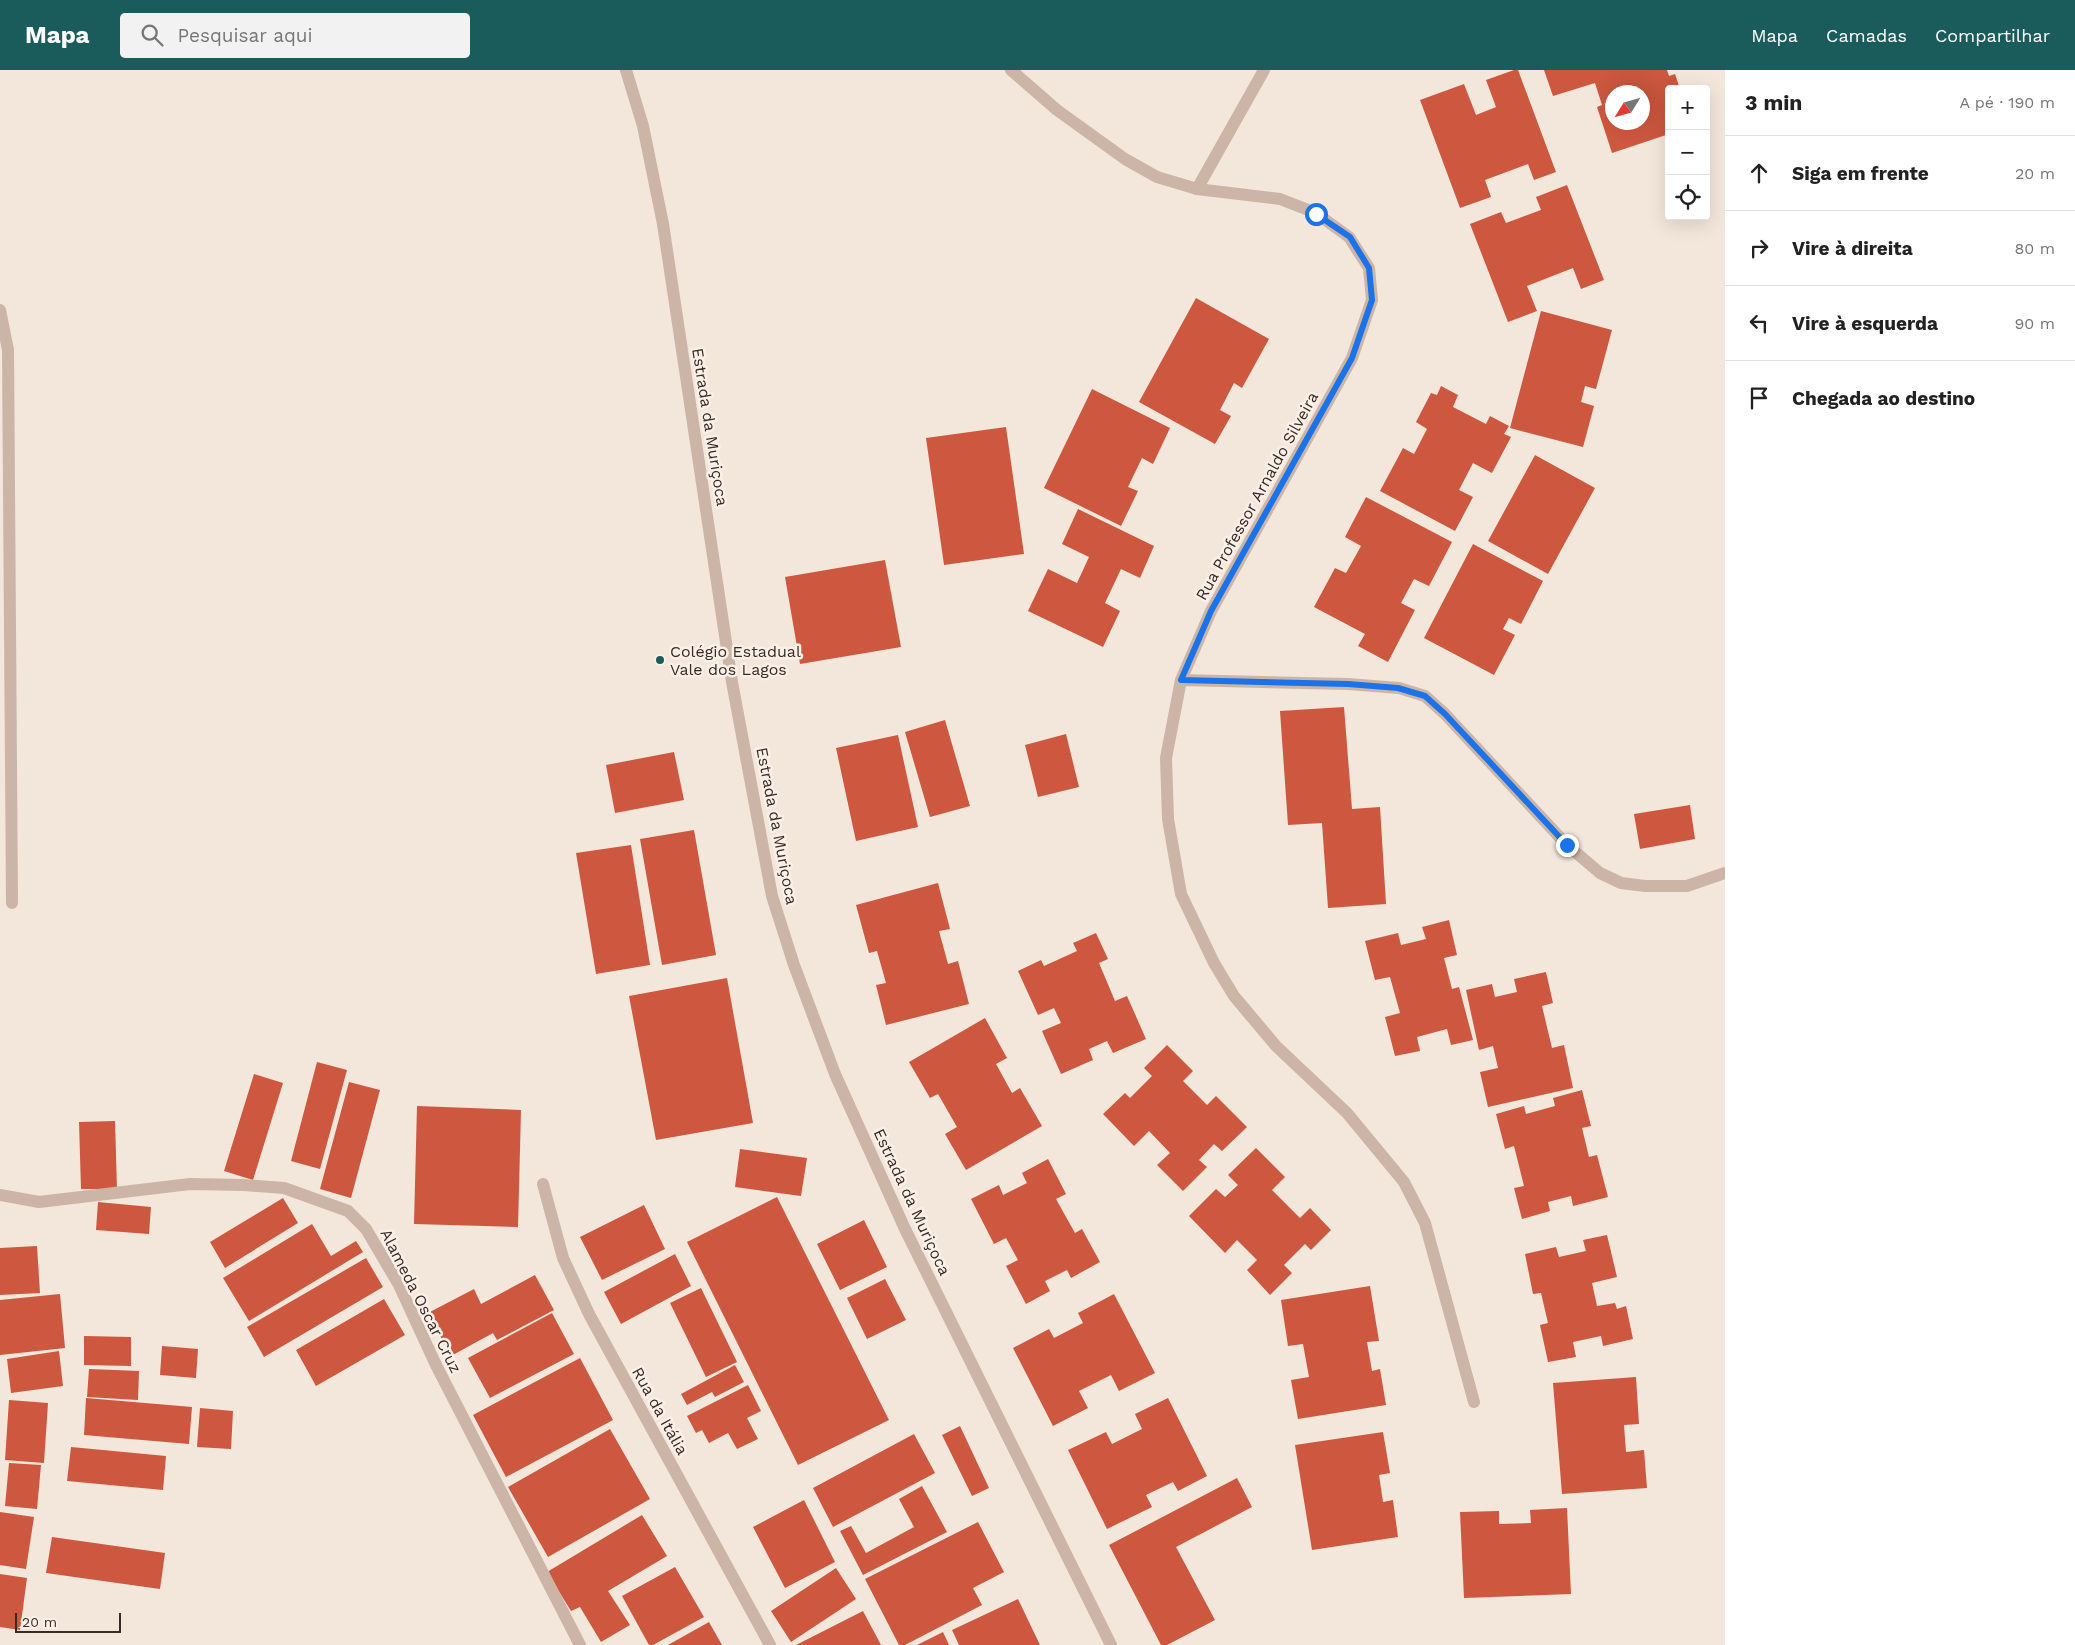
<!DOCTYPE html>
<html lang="pt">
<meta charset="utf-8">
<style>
:root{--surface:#fff;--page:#f2f2f2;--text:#222;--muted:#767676;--line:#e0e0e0;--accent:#1a5c5b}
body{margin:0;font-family:"Work Sans",sans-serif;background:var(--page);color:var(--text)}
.controls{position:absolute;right:15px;top:15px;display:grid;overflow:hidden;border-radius:5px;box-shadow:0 5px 20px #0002}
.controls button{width:45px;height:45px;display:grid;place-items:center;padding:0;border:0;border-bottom:1px solid var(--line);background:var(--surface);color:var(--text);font:25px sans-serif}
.compass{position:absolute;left:1605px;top:15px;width:45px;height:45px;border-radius:50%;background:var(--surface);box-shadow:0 5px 20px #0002;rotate:233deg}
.scale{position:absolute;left:15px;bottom:12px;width:106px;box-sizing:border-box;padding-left:5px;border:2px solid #382b27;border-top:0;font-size:14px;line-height:18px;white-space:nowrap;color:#382b27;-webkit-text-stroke:4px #fbf0e7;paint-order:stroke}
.stop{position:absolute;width:15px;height:15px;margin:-11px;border:4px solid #1a73e8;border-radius:50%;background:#fff}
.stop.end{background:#1a73e8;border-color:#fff;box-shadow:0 1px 5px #0008}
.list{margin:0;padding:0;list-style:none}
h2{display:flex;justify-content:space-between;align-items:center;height:65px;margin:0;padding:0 20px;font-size:21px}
h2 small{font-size:16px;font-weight:400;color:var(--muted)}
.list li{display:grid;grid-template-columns:32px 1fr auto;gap:15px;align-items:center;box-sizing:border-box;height:75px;padding:0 20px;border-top:1px solid var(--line)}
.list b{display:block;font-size:19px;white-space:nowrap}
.list em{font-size:16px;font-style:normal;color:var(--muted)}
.icon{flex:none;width:28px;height:28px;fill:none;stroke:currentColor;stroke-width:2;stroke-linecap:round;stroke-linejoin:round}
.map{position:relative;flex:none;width:1725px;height:1575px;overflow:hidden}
header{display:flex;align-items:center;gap:30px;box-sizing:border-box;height:70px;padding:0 25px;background:var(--accent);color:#fff}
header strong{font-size:24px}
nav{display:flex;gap:28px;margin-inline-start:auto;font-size:18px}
.search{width:350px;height:45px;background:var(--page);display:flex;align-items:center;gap:12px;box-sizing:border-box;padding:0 18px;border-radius:5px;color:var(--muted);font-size:19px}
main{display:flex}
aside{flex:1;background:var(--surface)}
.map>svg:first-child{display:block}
.building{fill:#cd573f;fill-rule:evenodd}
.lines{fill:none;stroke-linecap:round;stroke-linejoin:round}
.service{stroke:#ccb5a6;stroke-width:12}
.minor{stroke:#ccb5a6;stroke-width:12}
.tertiary{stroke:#ccb5a6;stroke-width:12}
.route{stroke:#1a73e8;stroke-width:6}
.poi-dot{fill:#1a5c5b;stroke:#fbf0e7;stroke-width:2}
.labels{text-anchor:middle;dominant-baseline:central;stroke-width:5;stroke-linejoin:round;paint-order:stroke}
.street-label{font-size:16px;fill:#382b27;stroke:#fbf0e7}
.poi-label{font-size:16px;fill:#382b27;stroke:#fbf0e7;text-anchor:start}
</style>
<header>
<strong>Mapa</strong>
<div class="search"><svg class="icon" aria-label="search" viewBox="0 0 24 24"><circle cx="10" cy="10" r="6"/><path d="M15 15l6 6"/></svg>Pesquisar aqui</div>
<nav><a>Mapa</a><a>Camadas</a><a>Compartilhar</a></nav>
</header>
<main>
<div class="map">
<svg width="1725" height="1575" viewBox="0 0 1725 1575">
<rect width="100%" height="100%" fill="#f3e6db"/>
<!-- building -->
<path class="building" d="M1514,0H1518L1556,102L1534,110L1528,94L1485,110L1491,127L1460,138L1420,30L1464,14L1476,45L1496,37L1486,10Z
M1544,0H1667L1669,6L1675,4L1680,19H1669V64L1612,83L1597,37L1602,35L1595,13L1553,26ZM1612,22H1642V52H1612Z
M1567,115L1604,210L1581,219L1573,198L1527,216L1537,241L1508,252L1470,154L1501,142L1506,153L1541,140L1536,127Z
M1196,228L1269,269L1242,318L1234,313L1220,340L1231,346L1215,374L1139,332Z
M1541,241L1612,260L1596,319L1585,316L1581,332L1594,336L1583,377L1510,358Z
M1441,316L1458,325L1453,337L1486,354L1490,346L1509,356L1504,364L1511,367L1492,403L1473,393L1459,420L1473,427L1455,461L1380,421L1403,378L1414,384L1427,359L1416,352L1431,323L1437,325Z
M1092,319L1170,358L1153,394L1142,388L1128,417L1138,421L1121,456L1044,418Z
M1006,357L1024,484L944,495L926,368Z
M1535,385L1595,418L1548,504L1488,471Z
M1366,427L1452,472L1429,516L1414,509L1401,533L1415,540L1388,592L1358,576L1365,564L1314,537L1335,498L1346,503L1361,476L1345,467Z
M1078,439L1154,476L1140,508L1121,499L1105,533L1120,541L1103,577L1028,541L1048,499L1077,513L1089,487L1062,474Z
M1473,474L1543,511L1521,554L1509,548L1503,559L1515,565L1494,605L1424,568Z
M885,490L901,577L800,594L785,507Z
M1344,637L1352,739L1380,737L1386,834L1328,838L1322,753L1288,755L1280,641Z
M945,650L970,736L930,747L905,662Z
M1066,664L1079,717L1038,727L1025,675Z
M898,665L918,757L856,771L836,678Z
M674,682L684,730L615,743L606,695Z
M1690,735L1695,769L1640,779L1634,744Z
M694,760L716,885L662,895L640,769Z
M631,775L650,895L596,904L576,783Z
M938,813L950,859L939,861L948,894L958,891L969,934L886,955L876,915L886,913L877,881L869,883L856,835Z
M1449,850L1457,885L1444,888L1452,919L1459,917L1473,970L1451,975L1447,959L1417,967L1420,981L1395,986L1385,947L1400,943L1390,907L1375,910L1365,871L1398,863L1401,875L1426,869L1422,857Z
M1096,863L1108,889L1099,893L1115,931L1127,926L1146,969L1113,983L1107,971L1089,979L1093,990L1061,1004L1042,961L1061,953L1054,938L1038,945L1018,901L1041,890L1044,896L1077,881L1073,873Z
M1546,902L1553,933L1542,936L1552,978L1564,975L1573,1018L1488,1037L1480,1002L1498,998L1493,976L1479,980L1466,920L1492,914L1495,927L1517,922L1514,909Z
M727,908L753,1053L656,1070L629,926Z
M985,948L1007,988L996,994L1012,1023L1020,1018L1042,1056L966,1100L945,1064L957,1057L938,1024L930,1028L909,992Z
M1167,975L1193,1001L1183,1011L1207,1035L1216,1026L1247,1057L1222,1081L1214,1074L1199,1090L1207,1097L1183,1121L1157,1095L1170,1083L1149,1061L1134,1076L1103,1044L1125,1023L1130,1028L1152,1006L1144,998Z
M317,992L347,1000L320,1099L291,1091Z
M254,1004L283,1013L253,1110L224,1101Z
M349,1012L380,1020L351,1128L320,1119Z
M1582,1020L1591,1056L1582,1058L1589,1087L1597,1085L1608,1127L1573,1136L1571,1126L1548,1132L1550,1141L1522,1149L1514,1118L1524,1116L1514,1076L1505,1079L1496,1044L1524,1036L1526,1044L1555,1036L1553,1028Z
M417,1036L521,1040L518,1157L414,1154Z
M115,1051L117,1119H81L79,1052Z
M1256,1078L1285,1107L1272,1120L1300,1148L1310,1138L1331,1160L1311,1180L1305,1174L1284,1195L1292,1203L1270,1225L1247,1200L1257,1190L1237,1170L1225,1183L1189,1146L1216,1119L1225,1127L1238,1115L1228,1105Z
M740,1079L807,1088L801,1126L735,1117Z
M1048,1089L1066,1124L1056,1129L1075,1163L1082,1159L1100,1192L1071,1208L1067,1200L1045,1211L1050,1221L1026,1234L1006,1196L1018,1190L1006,1168L994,1174L971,1129L999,1115L1003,1125L1027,1113L1022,1103Z
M777,1127L889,1350L798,1395L687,1172Z
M283,1128L298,1153L225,1198L210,1172Z
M98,1132L151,1137L149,1164L96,1160Z
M644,1135L665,1179L602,1210L580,1167Z
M864,1150L887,1197L840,1220L817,1174Z
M312,1154L331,1186L356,1171L363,1182L249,1251L223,1208Z
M1607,1165L1617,1207L1592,1213L1597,1236L1615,1233L1617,1239L1626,1236L1633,1269L1603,1276L1601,1266L1573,1272L1576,1287L1548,1292L1540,1255L1548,1253L1541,1223L1533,1224L1525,1184L1556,1177L1559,1187L1586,1181L1583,1170Z
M37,1176L40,1223L0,1225V1178Z
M675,1184L691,1216L621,1254L604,1222Z
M366,1188L383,1217L264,1287L247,1257Z
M535,1205L554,1240L497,1270L493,1263L451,1286L428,1243L474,1219L481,1234Z
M885,1209L906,1250L867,1269L847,1228Z
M1370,1216L1379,1271L1367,1272L1372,1301L1380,1299L1386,1335L1298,1349L1291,1310L1309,1307L1303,1274L1288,1276L1281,1230Z
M701,1218L737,1292L706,1307L670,1233Z
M60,1224L65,1278L0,1285V1230Z
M1114,1224L1155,1303L1119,1321L1111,1305L1079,1321L1088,1338L1053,1356L1013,1278L1049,1259L1054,1268L1083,1253L1078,1243Z
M384,1229L405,1265L316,1316L296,1280Z
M552,1243L574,1284L490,1328L468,1288Z
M84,1266L131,1267V1296L84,1295Z
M162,1276L198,1279L196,1308L160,1305Z
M59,1281L63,1316L11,1323L7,1289Z
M580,1288L613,1350L506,1407L473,1345Z
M735,1295L744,1312L715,1327L712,1322L687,1335L681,1324Z
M89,1299L139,1301L138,1330L87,1327Z
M1636,1307L1639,1354L1624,1355L1626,1382L1644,1380L1647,1418L1562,1424L1553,1313Z
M748,1315L761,1341L747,1348L758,1369L737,1379L728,1363L709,1373L702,1360L696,1363L687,1346Z
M86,1328L192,1337L189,1374L84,1365Z
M1168,1328L1207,1406L1178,1421L1173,1412L1146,1425L1152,1437L1107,1459L1068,1380L1106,1362L1112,1374L1142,1359L1135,1344Z
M9,1330L48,1333L44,1393L5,1390Z
M200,1338L233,1341L231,1379L197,1377Z
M960,1356L989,1418L972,1426L942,1365Z
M610,1359L650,1429L548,1487L508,1417Z
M1383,1362L1390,1403L1379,1405L1383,1432L1393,1430L1398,1467L1312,1480L1295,1375Z
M914,1364L935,1403L833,1457L813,1418Z
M71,1377L166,1386L163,1420L67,1411Z
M9,1393L41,1395L37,1439L5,1436Z
M1237,1408L1252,1437L1176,1477L1215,1550L1167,1575H1161L1109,1475Z
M922,1416L947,1462L863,1505L840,1461L851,1456L866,1483L914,1457L899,1429Z
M804,1430L835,1492L785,1518L753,1457Z
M1567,1438L1571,1524L1464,1528L1460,1442L1499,1441V1454L1531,1453L1530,1440Z
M0,1442L34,1447L26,1499L0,1495Z
M642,1445L667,1486L608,1521L630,1555L601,1572L580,1537L571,1541L547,1502Z
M978,1452L1004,1502L973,1518L982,1535L905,1575H899L865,1509Z
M52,1467L165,1483L160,1519L46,1503Z
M675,1497L704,1547L653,1575H649L622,1526Z
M836,1498L856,1529L791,1572L771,1541Z
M0,1504L27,1508L20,1560L0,1557Z
M1018,1529L1040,1575H959L952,1560Z
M863,1541L881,1575H796Z
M709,1552L722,1575H668Z
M943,1562L949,1575H917Z"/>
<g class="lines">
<!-- service -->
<path class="service" d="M1197,119L1264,0"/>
<!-- minor -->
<path class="minor" d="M1011,0L1057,40L1125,89L1157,107L1197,119L1280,129L1316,143L1349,167L1369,198L1372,230L1352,288L1211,541L1181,610L1166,688L1168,749L1181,824L1214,893L1234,926L1276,976L1347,1043L1404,1112L1425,1153L1474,1332
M0,240L8,280L12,833
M1181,610L1348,614L1399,618L1425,626L1445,644L1567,775L1600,803L1621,813L1645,816H1687L1725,803
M543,1114L563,1188L589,1244L770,1575
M0,1125L39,1132L190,1114L244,1115L284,1118L348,1141L366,1159L399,1215L436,1295L580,1575"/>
<!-- tertiary -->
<path class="tertiary" d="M626,0L643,56L663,154L732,612L772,826L794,895L835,1004L905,1159L1111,1575"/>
</g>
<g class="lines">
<!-- route -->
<path class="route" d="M1316,144L1350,167L1369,198L1372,230L1352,288L1211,541L1181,610L1348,614L1398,618L1425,626L1445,644L1567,775"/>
</g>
<!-- markers -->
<circle class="poi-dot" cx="660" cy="590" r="5"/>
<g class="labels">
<!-- street labels -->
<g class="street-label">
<text transform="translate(710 357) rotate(81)">Estrada da Muriçoca</text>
<text transform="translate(1257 426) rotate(-61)">Rua Professor Arnaldo Silveira</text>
<text transform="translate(777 756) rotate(79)">Estrada da Muriçoca</text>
<text transform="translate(912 1132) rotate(65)">Estrada da Muriçoca</text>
<text transform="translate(421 1231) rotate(63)">Alameda Oscar Cruz</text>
<text transform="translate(660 1341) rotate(61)">Rua da Itália</text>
</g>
<!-- poi labels -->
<g class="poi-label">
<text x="670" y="581">Colégio Estadual<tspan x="670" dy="18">Vale dos Lagos</tspan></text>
</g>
</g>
</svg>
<div class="controls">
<button>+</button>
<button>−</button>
<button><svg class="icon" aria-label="locate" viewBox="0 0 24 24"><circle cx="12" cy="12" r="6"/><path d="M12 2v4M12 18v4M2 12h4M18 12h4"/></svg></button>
</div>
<svg class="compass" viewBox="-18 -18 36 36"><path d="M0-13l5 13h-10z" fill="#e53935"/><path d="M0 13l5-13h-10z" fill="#767676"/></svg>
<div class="scale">20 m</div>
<div class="stop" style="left:1316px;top:144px"></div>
<div class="stop end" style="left:1567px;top:775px"></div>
</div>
<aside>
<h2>3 min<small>A pé · 190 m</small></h2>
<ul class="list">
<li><svg class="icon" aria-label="ahead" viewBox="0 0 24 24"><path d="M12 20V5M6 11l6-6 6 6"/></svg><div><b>Siga em frente</b></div><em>20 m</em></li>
<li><svg class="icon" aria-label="right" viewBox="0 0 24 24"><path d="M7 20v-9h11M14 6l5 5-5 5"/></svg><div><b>Vire à direita</b></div><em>80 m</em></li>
<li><svg class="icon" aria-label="left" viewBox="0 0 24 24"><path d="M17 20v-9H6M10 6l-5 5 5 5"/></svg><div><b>Vire à esquerda</b></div><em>90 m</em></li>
<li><svg class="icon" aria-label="arrive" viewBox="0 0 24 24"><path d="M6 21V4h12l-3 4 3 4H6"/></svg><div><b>Chegada ao destino</b></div></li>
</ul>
</aside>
</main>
